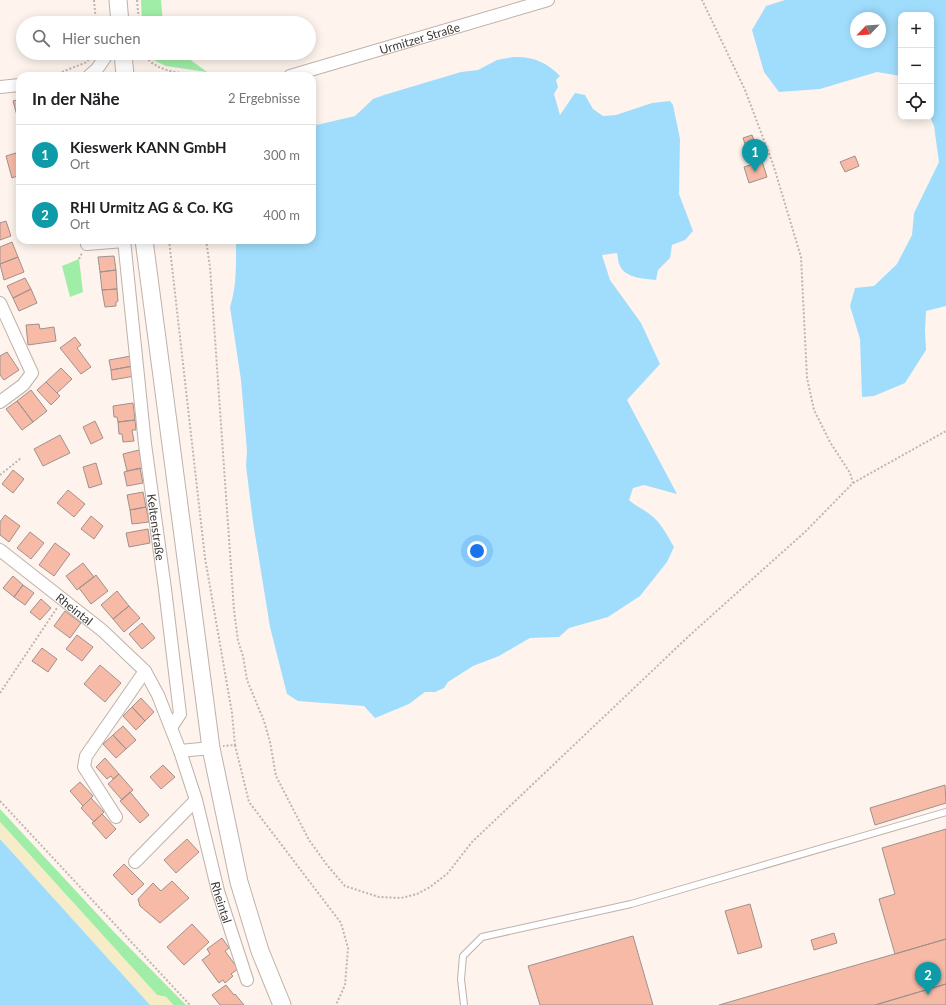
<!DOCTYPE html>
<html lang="de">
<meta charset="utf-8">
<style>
:root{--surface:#fff;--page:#f2f2f2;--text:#202124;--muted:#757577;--line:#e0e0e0;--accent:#9d3619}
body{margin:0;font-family:Lato,sans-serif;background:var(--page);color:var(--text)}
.controls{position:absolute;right:12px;top:12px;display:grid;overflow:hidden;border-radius:8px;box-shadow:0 2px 10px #0003}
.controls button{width:36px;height:36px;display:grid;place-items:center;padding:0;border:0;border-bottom:1px solid var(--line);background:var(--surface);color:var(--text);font:20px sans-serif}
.compass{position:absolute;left:850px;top:12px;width:36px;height:36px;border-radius:50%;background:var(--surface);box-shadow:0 2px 10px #0003;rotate:245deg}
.you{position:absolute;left:477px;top:551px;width:14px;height:14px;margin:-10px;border:3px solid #fff;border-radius:50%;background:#1a73e8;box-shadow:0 0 0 6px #1a73e833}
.badge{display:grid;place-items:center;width:26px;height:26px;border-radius:50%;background:var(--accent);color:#fff;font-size:13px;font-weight:700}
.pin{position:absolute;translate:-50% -33px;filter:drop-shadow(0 1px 2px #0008)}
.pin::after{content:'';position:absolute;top:21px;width:14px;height:12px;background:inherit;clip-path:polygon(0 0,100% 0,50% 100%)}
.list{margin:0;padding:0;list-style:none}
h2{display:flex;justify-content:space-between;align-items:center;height:52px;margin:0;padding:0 16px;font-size:17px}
h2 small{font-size:13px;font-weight:400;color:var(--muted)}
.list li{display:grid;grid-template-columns:26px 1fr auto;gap:12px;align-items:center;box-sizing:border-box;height:60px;padding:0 16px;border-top:1px solid var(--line)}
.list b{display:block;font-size:15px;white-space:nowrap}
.list p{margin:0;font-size:13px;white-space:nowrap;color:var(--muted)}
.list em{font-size:13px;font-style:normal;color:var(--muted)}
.icon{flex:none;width:22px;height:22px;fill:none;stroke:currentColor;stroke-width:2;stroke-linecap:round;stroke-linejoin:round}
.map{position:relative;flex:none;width:946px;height:1005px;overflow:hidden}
.search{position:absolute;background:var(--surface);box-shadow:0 2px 10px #0003;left:16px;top:16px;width:300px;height:44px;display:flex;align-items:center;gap:10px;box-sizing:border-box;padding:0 14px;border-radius:22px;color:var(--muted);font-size:15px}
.panel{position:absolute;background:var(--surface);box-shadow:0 2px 10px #0003;left:16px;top:72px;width:300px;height:172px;border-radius:12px}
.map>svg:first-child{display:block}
.green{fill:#a0eda8}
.sand{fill:#f6ecc7}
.water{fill:#a0ddfc;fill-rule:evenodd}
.building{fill:#f7baa7;stroke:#9f918d}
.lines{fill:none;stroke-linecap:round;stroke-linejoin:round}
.lane-casing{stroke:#beb2aa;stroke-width:8}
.street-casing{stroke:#beb2aa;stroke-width:14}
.secondary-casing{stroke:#beb2aa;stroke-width:19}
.path{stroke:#beb6b0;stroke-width:2;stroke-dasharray:2 2;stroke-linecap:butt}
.lane{stroke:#fff;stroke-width:6}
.street{stroke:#fff;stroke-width:12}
.secondary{stroke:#fff;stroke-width:17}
.labels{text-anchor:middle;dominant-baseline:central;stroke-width:4;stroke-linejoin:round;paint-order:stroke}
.street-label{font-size:12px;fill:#3c3734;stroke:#fff}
</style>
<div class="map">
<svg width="946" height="1005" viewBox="0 0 946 1005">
<rect width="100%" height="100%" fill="#fef4ed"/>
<!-- green -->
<path class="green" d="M141,0H161L163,23H142Z
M147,53H181L207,72L166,66L149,58Z
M79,259L83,292L70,297L62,266Z
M0,809L113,931L186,1005H173L166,997L157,995L0,822Z"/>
<!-- sand -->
<path class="sand" d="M0,822L157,995L166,997L173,1005H150L0,839Z"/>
<!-- water -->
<path class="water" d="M785,0H946V306L926,311L925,330L926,350L905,383L874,396L862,397L860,339L850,306L855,288L874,286L897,264L912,235L914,213L939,162L934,126L930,117L931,15H901V76L877,72L820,89L779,92L764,72L752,30L766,6ZM856,18H880V42H856Z
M513,57C532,56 547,62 560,76L556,80L558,87L554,94L560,115L575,93L585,95L593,109L603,116L616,115L652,103L670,101L673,105L680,139L679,194L693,231L685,240L672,245L670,258L658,270L656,280C645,279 625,278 620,266C618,263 618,257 617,253L602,255L610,280L641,323L660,364L627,400L677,494L644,485L633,488L629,500C637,507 645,510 652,516C662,524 668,537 674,547L667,562L640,596L608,617L569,628L559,637L530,638L499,656L473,666L448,682L444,688L435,692H425L409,704L375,718L364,706L298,701L287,694L270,627L253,522L246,466L247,451L241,380L230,307C237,286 236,263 236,240H312V126L355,116L373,99L384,95L461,72L478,70L497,60Z
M0,839L150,1005H0Z"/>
<!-- building -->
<path class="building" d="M20,99V118L18,119L13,101Z
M752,135L762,161L752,164L743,138Z
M16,153L20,166V175L12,178L6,156Z
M855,156L859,166L845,172L840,162Z
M762,161L767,177L749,183L744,167Z
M6,221L11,236L0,240V223Z
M12,242L18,257L0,264V247Z
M114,256L116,270L100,272L98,257Z
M18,257L24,272L4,280L0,264Z
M116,270L117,289L102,290L100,272Z
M25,278L31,289L13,298L7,286Z
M31,289L37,303L19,311L13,298Z
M117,289L118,301L116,302V306L105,307L102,290Z
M39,324L40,329L54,327L56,341L28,345L26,325Z
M75,337L81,345L77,348L91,367L81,374L60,348Z
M7,352L19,370L4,380L0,375V356Z
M131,356L133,366L111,370L109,360Z
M133,366L135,376L112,380L111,370Z
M61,368L72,379L57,393L46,382Z
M46,382L60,396L51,405L37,390Z
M31,390L47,411L33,422L17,401Z
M17,401L33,422L22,430L6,409Z
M133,403L135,420L118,422L117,417H114L113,406Z
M135,420L136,430H132L134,441L123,442L122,434H119L118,422Z
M95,421L103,438L91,444L83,427Z
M60,435L70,453L43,466L34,449Z
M139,450L143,468L127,471L123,454Z
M96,463L102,484L89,488L83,467Z
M140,468L143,483L127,486L124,472Z
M13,470L24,479L13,493L2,484Z
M68,490L85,504L74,517L57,503Z
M143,492L146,507L130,510L127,495Z
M146,507L149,522L132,524L130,510Z
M5,515L20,526L9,542L0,535V522Z
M91,516L103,526L94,539L81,529Z
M148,529L150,543L129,547L126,533Z
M30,532L44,543L31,559L17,548Z
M55,543L70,554L54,576L39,565Z
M83,563L94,577L77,590L66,576Z
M96,575L108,591L91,604L79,588Z
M13,576L23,585L14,597L3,588Z
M23,585L34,593L25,605L14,597Z
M117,591L129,606L113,619L101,605Z
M41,599L51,608L40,620L30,612Z
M129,606L140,618L124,632L113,619Z
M65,611L81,623L70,638L54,626Z
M142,623L155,638L142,649L129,634Z
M77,635L93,647L82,661L66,649Z
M42,648L57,659L48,672L32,661Z
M100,665L121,683L105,702L84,684Z
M141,698L154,712L145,721L132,707Z
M132,707L145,721L136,730L123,716Z
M123,726L136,740L126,749L113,735Z
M113,735L126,749L116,758L103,744Z
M105,758L119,774L113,779L111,776L107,779L96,767Z
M163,765L175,777L161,789L150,777Z
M119,774L133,790L122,800L108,784Z
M80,782L93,796L83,806L70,791Z
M945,785L946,803L875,825L870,808Z
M130,792L149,815L140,823L120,801Z
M91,798L104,812L94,822L81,808Z
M102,814L116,829L106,839L92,823Z
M946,829V939L895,954L879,899L895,894L882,848Z
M187,839L199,852L176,873L164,860Z
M124,864L144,884L132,895L113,875Z
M172,881L189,898L160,923L140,906L138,899L153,883L161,891Z
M750,904L762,947L738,954L725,911Z
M192,924L209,942L184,965L167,947Z
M834,933L837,943L814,950L811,940Z
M633,936L653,1005H540L528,966Z
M222,938L229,948L225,951L238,969L231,974L233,976L225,983L223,980L219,983L202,960L210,954L207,949Z
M946,939V984L875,1005H719Z
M946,984V1005H875Z
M226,985L234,995L235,994L244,1005H220L212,995Z"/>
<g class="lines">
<!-- lane casing -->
<g class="lane-casing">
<path id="lane" d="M464,1005L461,979L463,956L482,937L631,904L946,812"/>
</g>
<!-- street casing -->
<g class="street-casing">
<g id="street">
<path d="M89,76L97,69L108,53"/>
<path id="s1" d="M290,76L548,0"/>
<path d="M0,87L20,85"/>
<path d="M86,240L87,244L124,241"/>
<path id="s2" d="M124,240L145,444L165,589L180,714L172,726"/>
<path d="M0,303L32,373L23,385L0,402"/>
<path id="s3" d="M0,550L103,631L145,671L158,695L180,751L211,748"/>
<path id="s4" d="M180,751L196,800L218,891L247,980"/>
<path d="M116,817L84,767L86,756L145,671"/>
<path d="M135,862L196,800"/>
</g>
</g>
<!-- secondary casing -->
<g class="secondary-casing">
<path id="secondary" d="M118,0L120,23
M123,53L125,76
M144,240L211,748L239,882L260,951L282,1005"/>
</g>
<!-- path -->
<path class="path" d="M94,0L96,23
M137,0L139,23
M144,53C154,73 181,72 200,76
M62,76V72L87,62L92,54
M169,240L205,558L232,713L235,745L223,746
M206,240L210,267L234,610L238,641L243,656L247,680L264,721L270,742L276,776L309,840L327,865L345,886L379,897L401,898L417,894L430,887L447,874L472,842L691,634L805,532L853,483L850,473L830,442L814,410L807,378L801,257L773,164L745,90L702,0
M79,259L82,253
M0,475L21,458
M853,483L946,431
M0,693L57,608
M235,745L249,802L341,923L348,948L345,985L336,1005
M0,801L190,1005"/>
<!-- lane -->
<use href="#lane" class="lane"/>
<!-- street -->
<use href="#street" class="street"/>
<!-- secondary -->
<use href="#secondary" class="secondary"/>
</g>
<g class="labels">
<!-- street labels -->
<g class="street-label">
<text stroke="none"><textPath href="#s1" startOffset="135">Urmitzer Straße</textPath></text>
<text stroke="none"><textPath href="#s2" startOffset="289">Keltenstraße</textPath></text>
<text stroke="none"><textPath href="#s3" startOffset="95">Rheintal</textPath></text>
<text stroke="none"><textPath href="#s4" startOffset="157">Rheintal</textPath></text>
</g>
</g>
</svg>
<div class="controls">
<button>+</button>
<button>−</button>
<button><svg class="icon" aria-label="locate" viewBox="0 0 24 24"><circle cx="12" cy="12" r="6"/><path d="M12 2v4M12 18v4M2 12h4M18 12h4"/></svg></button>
</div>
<svg class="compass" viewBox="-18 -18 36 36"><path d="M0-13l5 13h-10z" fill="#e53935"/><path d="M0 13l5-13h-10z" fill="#757577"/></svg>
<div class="you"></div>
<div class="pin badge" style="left:755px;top:172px;background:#0f9aa8">1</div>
<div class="pin badge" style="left:928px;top:995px;background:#0f9aa8">2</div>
<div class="search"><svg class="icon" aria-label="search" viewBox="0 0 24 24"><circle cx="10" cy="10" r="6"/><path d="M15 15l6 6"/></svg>Hier suchen</div>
<section class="panel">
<h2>In der Nähe<small>2 Ergebnisse</small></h2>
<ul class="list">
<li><span class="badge" style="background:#0f9aa8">1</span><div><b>Kieswerk KANN GmbH</b><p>Ort</p></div><em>300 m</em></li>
<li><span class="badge" style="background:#0f9aa8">2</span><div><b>RHI Urmitz AG &amp; Co. KG</b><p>Ort</p></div><em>400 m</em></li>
</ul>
</section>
</div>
